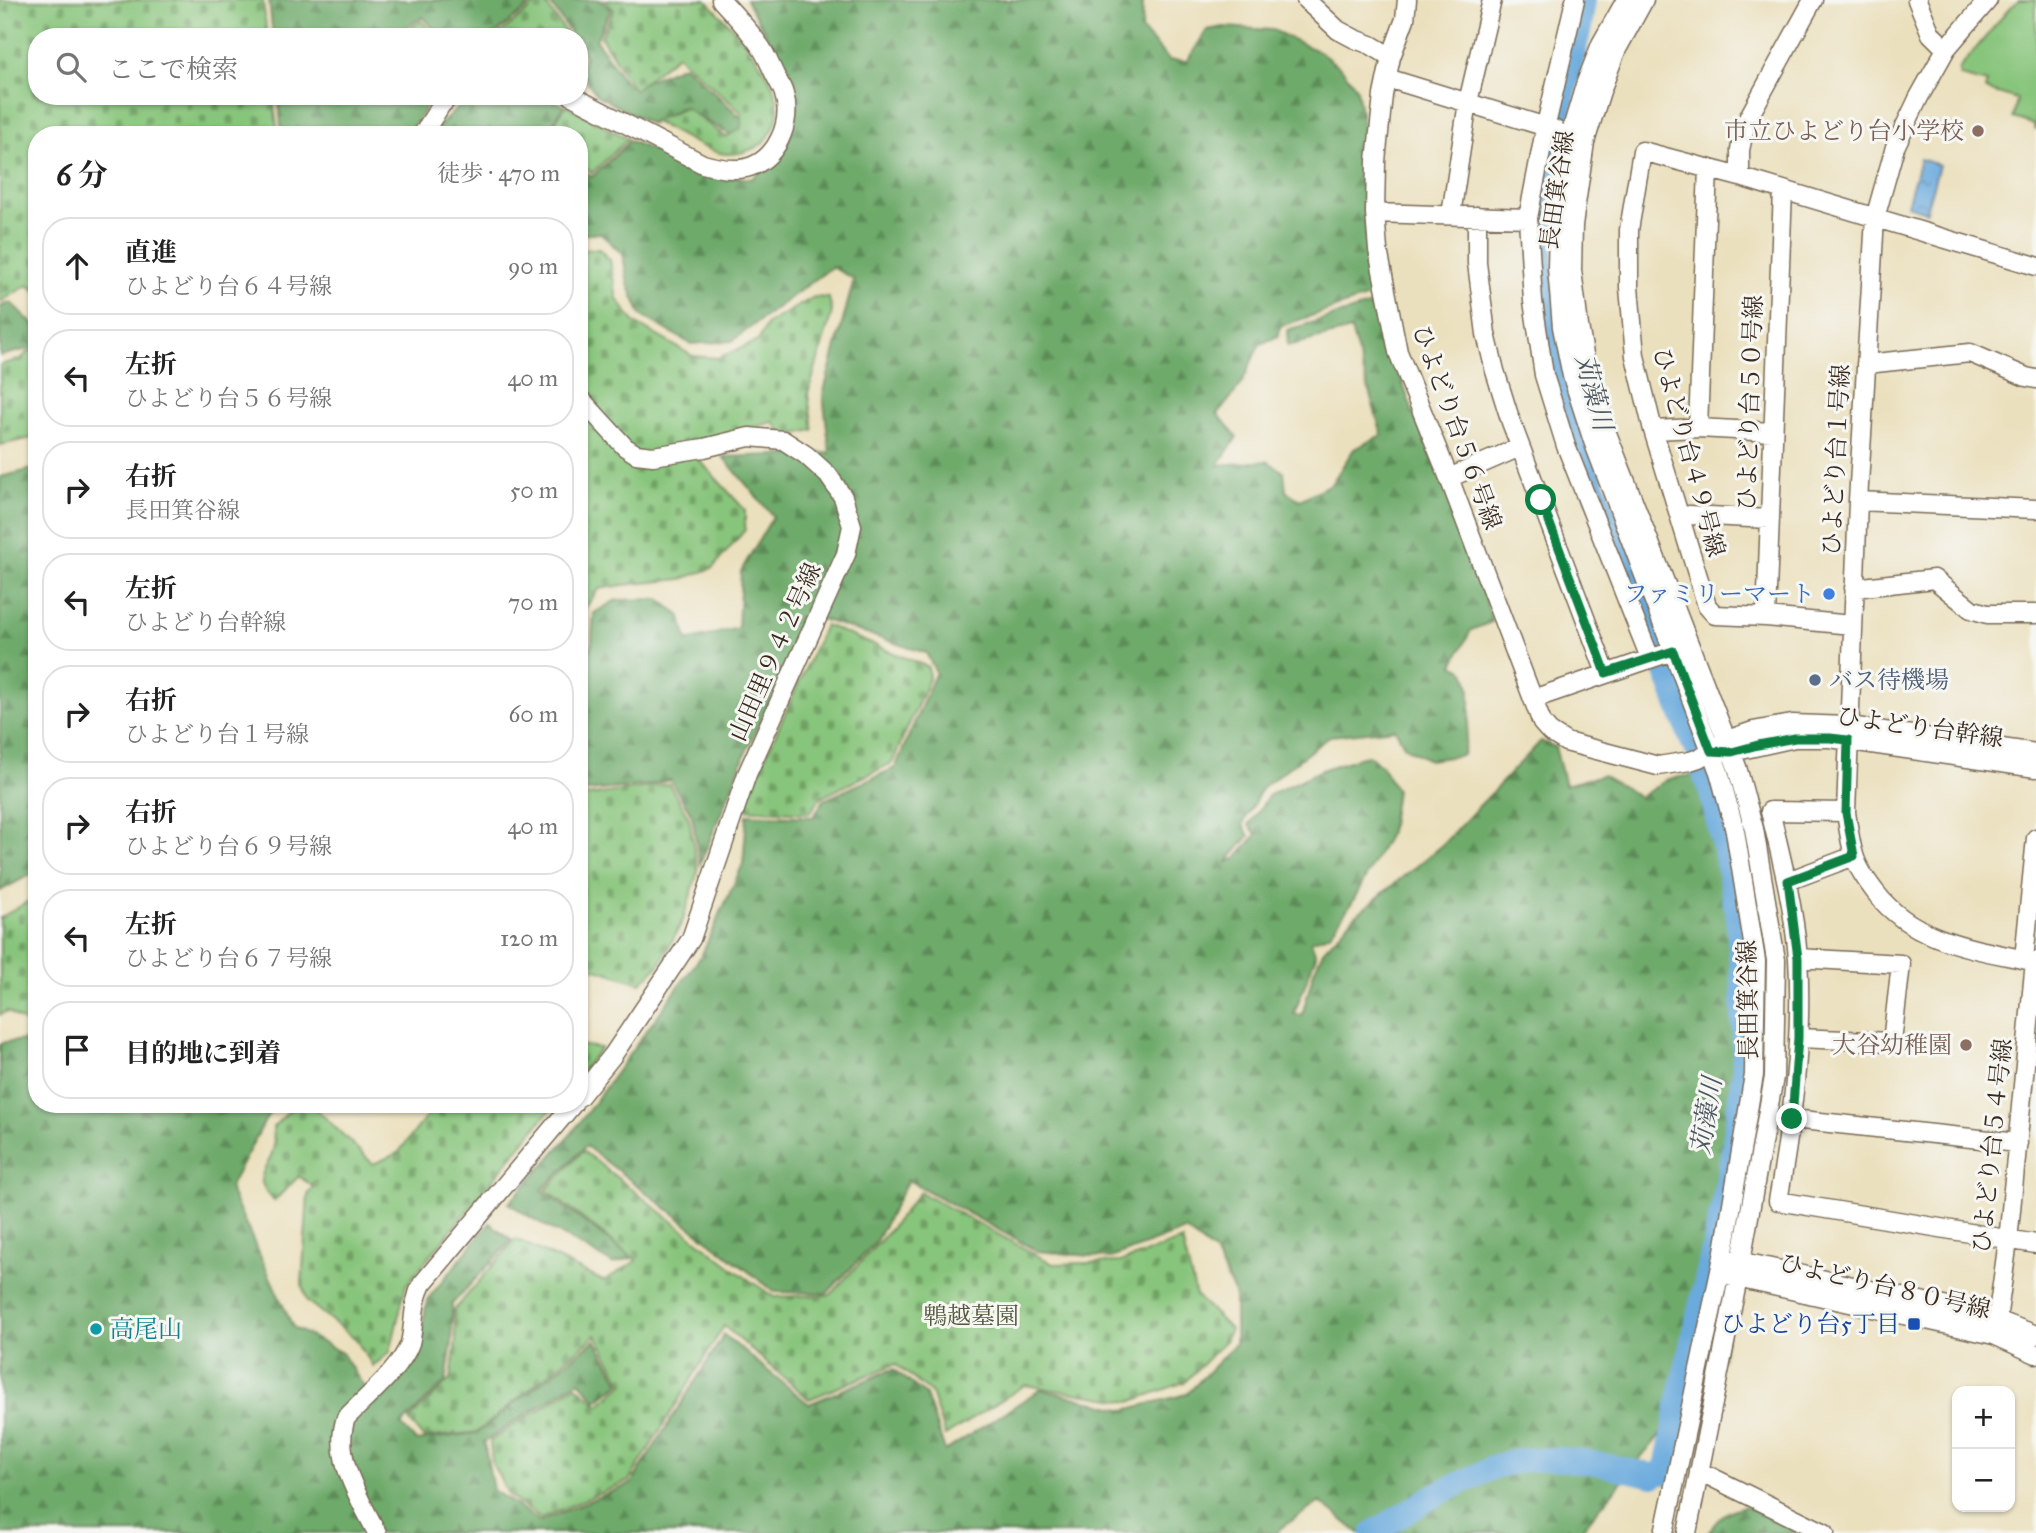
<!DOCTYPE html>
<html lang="ja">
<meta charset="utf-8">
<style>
:root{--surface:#fff;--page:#f6f6f6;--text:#222;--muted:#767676;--line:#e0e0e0}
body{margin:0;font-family:"IM FELL Great Primer","Noto Serif JP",serif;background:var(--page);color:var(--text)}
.controls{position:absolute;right:21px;bottom:21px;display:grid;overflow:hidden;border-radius:14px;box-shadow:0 2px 5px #0004}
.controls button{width:63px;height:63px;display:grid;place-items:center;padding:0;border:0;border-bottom:2px solid var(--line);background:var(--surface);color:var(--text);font:35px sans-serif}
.stop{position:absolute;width:21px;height:21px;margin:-16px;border:5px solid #0b8043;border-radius:50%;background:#fff}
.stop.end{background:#0b8043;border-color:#fff;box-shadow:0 2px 7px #0008}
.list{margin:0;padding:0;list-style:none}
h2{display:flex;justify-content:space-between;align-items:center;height:91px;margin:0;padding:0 28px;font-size:30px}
h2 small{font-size:23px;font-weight:400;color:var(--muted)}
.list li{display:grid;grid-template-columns:46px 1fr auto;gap:21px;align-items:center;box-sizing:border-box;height:98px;margin:0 14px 14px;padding:0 14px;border:2px solid var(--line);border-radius:28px}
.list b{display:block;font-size:26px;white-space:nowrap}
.list p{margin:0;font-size:23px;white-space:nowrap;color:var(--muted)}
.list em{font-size:23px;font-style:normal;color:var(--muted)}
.icon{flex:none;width:38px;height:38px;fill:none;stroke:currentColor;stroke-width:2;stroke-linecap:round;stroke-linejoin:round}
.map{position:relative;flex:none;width:2036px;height:1533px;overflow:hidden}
.search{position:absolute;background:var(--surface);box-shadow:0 2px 5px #0004;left:28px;top:28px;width:560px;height:77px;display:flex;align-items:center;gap:18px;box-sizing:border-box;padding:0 24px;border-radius:28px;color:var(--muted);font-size:26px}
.panel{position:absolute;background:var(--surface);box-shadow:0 2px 5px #0004;left:28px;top:126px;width:560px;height:987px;border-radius:28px}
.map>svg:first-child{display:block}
.forest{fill:url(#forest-firs);stroke:#546a44;stroke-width:2}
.cemetery{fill:url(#cemetery-stones);stroke:#62784c;stroke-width:2}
.park{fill:#88c57b;stroke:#62784c;stroke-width:2}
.water{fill:url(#water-ripples);stroke:#536a7e;stroke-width:2}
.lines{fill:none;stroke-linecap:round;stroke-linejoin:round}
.river{stroke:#6baadd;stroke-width:24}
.minor-casing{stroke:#796a56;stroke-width:21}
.minor{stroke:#fff;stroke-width:18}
.route{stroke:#0b8043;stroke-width:9}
.education-dot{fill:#8d6e63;stroke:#f6f6f2;stroke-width:2.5}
.shop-dot{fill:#3f7fe0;stroke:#f6f6f2;stroke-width:2.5}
.service-dot{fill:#5c6f8a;stroke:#f6f6f2;stroke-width:2.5}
.transit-dot{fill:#1a4fb4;stroke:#f6f6f2;stroke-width:2.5}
.culture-dot{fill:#0f9aa8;stroke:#f6f6f2;stroke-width:2.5}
.labels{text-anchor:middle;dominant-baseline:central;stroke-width:6;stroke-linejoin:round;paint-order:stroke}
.education-label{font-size:24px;fill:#785e54;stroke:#f6f6f2;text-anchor:end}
.street-label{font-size:24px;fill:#3b2a1e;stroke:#f6f6f2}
.shop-label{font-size:24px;fill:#366cbe;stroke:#f6f6f2;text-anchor:end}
.service-label{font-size:24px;fill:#4e5e75;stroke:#f6f6f2;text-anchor:start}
.park-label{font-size:24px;fill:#52583a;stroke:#f6f6f2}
.transit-label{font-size:24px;fill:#164399;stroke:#f6f6f2;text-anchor:end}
.culture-label{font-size:24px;fill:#0d838f;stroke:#f6f6f2;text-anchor:start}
.water-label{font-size:26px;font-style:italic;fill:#4c5761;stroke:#f6f6f2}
</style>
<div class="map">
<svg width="2036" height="1533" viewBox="0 0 2036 1533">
<defs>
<pattern id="forest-firs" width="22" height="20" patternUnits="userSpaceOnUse" patternTransform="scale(1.75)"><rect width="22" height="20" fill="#6eaa6b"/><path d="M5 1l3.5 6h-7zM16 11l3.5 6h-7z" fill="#5c8b57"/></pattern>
<pattern id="cemetery-stones" width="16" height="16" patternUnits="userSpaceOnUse" patternTransform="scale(1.75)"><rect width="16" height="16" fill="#88c57b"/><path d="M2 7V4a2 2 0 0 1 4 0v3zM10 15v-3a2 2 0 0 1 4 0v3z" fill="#70a064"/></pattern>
<pattern id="water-ripples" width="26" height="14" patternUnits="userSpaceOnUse" patternTransform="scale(1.75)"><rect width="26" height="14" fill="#6baadd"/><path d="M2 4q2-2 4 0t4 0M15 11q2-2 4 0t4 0" fill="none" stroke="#598bb3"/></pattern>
</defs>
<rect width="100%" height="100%" fill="#f6f6f2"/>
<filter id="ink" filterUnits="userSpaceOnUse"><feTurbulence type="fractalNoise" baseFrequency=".0143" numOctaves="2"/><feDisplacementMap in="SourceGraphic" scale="14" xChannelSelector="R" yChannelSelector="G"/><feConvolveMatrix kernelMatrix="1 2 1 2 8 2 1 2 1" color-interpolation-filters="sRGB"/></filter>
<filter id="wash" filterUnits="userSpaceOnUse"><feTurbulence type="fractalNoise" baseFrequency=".00686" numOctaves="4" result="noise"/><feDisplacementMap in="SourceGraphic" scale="28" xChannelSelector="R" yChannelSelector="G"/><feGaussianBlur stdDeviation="1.57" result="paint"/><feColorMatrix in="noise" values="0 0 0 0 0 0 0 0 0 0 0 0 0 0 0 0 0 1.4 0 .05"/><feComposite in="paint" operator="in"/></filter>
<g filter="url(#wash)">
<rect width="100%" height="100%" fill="#ebe0bd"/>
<!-- forest -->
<path class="forest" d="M269,0H537L495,34L484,37H442L423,17L398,32L399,37H273Z
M548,0H600L611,10L596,40L628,86L637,85L684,65L746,122L736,138L682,107L651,124L598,96L579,71L585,56L579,46V37H573Z
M746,0H1143L1142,30L1169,60L1187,61L1207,30L1224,27L1273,30L1320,52L1343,70L1357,89L1364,132L1366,240L1380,293L1281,326L1278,336L1259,345L1241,385L1218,414L1237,437L1218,465L1267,461L1284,472L1286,491L1300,500L1331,484L1354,449L1382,435L1351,330L1288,346L1287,330L1375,304L1416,421L1466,533L1492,622L1471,630L1453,665C1456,667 1461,668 1463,670C1477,686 1467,736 1463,755L1429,760L1405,747L1395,729L1330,736L1262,788L1243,824L1249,836L1226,863L1236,858L1256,835L1249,825L1269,795L1324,769L1368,755L1382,766L1396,790L1390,832L1353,901L1330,934L1311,941L1316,955L1294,1014L1302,1015L1314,971L1323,951L1355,916L1443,844L1541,741L1555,747L1565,785L1602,775L1640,797L1668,779L1698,774L1726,837L1748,1018L1740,1240L1723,1359L1579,1533H1359L1320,1502L1281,1528L1277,1533H0V1045L5,1042L37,1039V1104H274L229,1188L293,1327L342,1353L375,1404L417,1360L427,1300L490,1223L512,1240L452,1304V1342L446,1381L401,1425L416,1441L477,1433L595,1340L620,1383L597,1401L579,1381L484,1442L493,1490L540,1521L631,1484L724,1335L809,1404L893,1369L926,1395L945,1451L1041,1389L1125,1410L1187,1394L1235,1344V1295L1215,1253L1185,1230L1111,1258L1037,1251L908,1180L875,1243L827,1293L775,1292L586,1146L542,1190L632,1258L613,1264L528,1216L509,1203L572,1133L701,956L743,864L747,814L813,817L824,800L895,768L936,672L926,653L809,615L746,752L700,864L692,815L670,780L649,785L579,792V673L583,670L592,642L594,613L616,600L660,599L681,617L687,641L738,628L741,571L773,516L723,457L830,453L823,395L854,279L832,267L732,341L691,344L641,315L628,284L623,255L601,233L579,235V167L592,177L630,141L708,173L751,179L783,155L799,101L772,46Z
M278,96H424L428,104L408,135H282Z
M470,96H546L564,106L545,135H430Z
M10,302L37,328V347L0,356V307Z
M37,468V871L0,891V477Z
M1745,1506L1798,1533H1709C1717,1517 1728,1510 1745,1506Z"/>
<!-- cemetery -->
<path class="cemetery" d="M0,0H263L267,37H37V96H273L278,135H37V293L28,285L0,302Z
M541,0H543L569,37H496Z
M604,0H706C729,23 776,73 778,106C779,116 775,127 769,136C762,148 740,155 726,154C708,153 670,129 653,121L686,108L726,137L741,128L742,113L677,55L634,90L601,37L614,10Z
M421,21L438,37H402L401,34Z
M566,105L628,139L592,173L579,163V135H548Z
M599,249L610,260L617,299L635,323L693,356L718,358L758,341L767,324L814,297L829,298L832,312L808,394L813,430L783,437L774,422L705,439L682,441L745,510V530L713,568L682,579L623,585L599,589L585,608L579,645V428L599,409L579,389V250Z
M37,350V437L0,445V365L21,359L28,352Z
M825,625L928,667L929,679L892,763L820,798L810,813L744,809L767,753Z
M669,784L689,818L698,871L683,920L660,964L641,983L587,966L579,960V797Z
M37,896V1026L33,1028L7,1011L0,1015V918Z
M579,1045L601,1048L579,1074Z
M296,1104H311L373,1164L398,1153L430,1112L434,1104H555L406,1285L390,1352L373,1366L356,1340L307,1301L302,1284L308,1195L313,1187L299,1176L274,1201C251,1175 265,1176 273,1150C275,1143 273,1134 273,1127Z
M583,1151L735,1270L774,1297L830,1295L881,1240L920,1192L1053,1264L1121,1262L1182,1240L1196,1296L1230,1329L1225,1341L1185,1382L1130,1402L1025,1385L945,1436L931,1393L895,1364L809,1399L724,1326L629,1481L541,1518L509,1496L492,1463L490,1441L576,1386L599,1405L623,1384L596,1335L477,1432L423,1438L409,1420L451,1379L456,1341L454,1310L516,1239L603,1281L637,1261L546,1190Z"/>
<!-- park -->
<path class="park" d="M2019,0H2036V130L2034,129L2035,125L2013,118L2017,99L1985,89L1987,83L1960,76L1959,69L2007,11Z"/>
<!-- water -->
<path class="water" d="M1920,159L1939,165L1926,211L1907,205Z"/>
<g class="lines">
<!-- river -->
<path class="river" d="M1560,111L1580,27L1584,0
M1552,143L1544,188L1541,250L1543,315L1572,431L1656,645
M1661,659L1694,746
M1665,1473L1681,1391L1722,1211L1734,1144L1744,1068L1743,985L1737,913L1726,856L1712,796L1703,771
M1373,1533L1435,1495L1497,1466L1523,1460L1560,1459L1595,1463L1654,1476L1666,1469"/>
</g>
</g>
<g filter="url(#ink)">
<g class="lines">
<!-- minor casing -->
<g class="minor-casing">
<path id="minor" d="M1306,0L1338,30L1355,39L1371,45L1391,57
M1407,0L1405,19L1391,57L1383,95L1376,161L1375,213L1378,250L1398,352L1449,478L1533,699L1673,651
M1575,0L1546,125L1528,218L1533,301L1544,375L1566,446L1650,658
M1626,0L1601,44L1585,85L1570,135L1564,168L1558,223L1557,268L1562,327L1572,376L1593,441L1719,772L1735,831L1756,961L1754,1075L1723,1257L1664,1533
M1644,0L1616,51L1601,91L1585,142L1573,225L1572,270L1579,326L1587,371L1607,433L1737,767L1754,829L1776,960L1774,1077L1738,1278L1687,1533
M1917,0L1931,34L1946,49
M1988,0L1946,49L1919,97L1895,147L1875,218L1858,501L1846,812C1848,826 1850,842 1854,855C1858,869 1867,881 1876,893C1914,943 1978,949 2036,962
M1387,78L1556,130
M572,96L703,164C717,168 731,171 746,168C776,161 793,123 784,94C782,87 778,81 775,75C770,65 766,54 760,46C749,30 734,14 721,0
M422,135L441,105L450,96
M1740,177V150L1746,122L1813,0
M1375,213L1528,218
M1451,215L1468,102L1492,0
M1477,216V263L1486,334L1495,371L1511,422L1606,673
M1866,364L1970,353L2026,377L2036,379
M579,397L625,447L636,454L653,456L704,448L749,437L783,440L806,455L828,475L843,497L852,526L846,554L747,774L691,939L613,1055L579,1097
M1698,428L1708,168
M1653,430L1698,428L1773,432
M1449,478L1520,447
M1858,501L2036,509
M1680,518L1689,515L1770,519
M1854,588L1934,579L1971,609L1987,614H2036
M1766,617L1783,191
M1852,625L1766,617L1715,615L1707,606L1653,430L1635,356L1629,287V230L1642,151L1740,177L2036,266
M1533,699L1542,723L1550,732L1566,742L1658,766L1690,761L1699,758L1727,740L1753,731L1792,724L1849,726L2036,753
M1721,751L1732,752L1795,738H1830L2036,768
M1846,812L1770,811C1782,860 1794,908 1798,958C1803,1039 1792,1121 1778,1201L2036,1244
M1788,881L1854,856
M1798,958L1901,964L1892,1042L1798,1038
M2024,959L2036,838
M1792,1119L2018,1143
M1730,1259L1966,1311L1997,1320L2036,1335
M1728,1276L1994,1335L2036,1354
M1994,1335L1997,1320L2008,1241L2035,961
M1699,1471L1825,1533
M377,1533C360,1499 332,1457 346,1418C364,1399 402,1368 410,1343C415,1323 412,1303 422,1284L573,1104"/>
</g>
<!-- minor -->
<use href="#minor" class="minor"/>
</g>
</g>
<g class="lines" filter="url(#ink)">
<!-- route -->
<path class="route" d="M1541,500L1606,673L1673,651L1711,751L1732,752L1758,745L1795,738H1830L1848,740L1846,813L1854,856L1788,881L1798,958V1038L1792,1119"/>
</g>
<!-- markers -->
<g class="education-dot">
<circle cx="1978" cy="131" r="7"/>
<circle cx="1966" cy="1045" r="7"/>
</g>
<circle class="shop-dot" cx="1829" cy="594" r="7"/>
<circle class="service-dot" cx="1815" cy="680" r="7"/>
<rect class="transit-dot" x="1907" y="1317" width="14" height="14" rx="3.5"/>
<circle class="culture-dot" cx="96" cy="1329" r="7"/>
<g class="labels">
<!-- education labels -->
<g class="education-label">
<text x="1964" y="131">市立ひよどり台小学校</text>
<text x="1952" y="1045">大谷幼稚園</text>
</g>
<!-- street labels -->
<g class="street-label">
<text transform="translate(1557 190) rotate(-82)">長田箕谷線</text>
<text transform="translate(1750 403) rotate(-88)">ひよどり台５０号線</text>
<text transform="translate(1457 427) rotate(70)">ひよどり台５６号線</text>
<text transform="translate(1689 452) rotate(75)">ひよどり台４９号線</text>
<text transform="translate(1836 460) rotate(-87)">ひよどり台１号線</text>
<text transform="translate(775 652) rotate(-66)">山田里９４２号線</text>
<text transform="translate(1920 727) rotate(8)">ひよどり台幹線</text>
<text transform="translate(1748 1000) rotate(-91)">長田箕谷線</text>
<text transform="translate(1992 1146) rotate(-84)">ひよどり台５４号線</text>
<text transform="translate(1885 1286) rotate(13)">ひよどり台８０号線</text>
</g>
<!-- shop labels -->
<g class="shop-label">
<text x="1815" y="594">ファミリーマート</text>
</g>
<!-- service labels -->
<g class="service-label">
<text x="1829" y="680">バス待機場</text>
</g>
<!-- park labels -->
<g class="park-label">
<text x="971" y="1316">鵯越墓園</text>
</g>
<!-- transit labels -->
<g class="transit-label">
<text x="1900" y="1324">ひよどり台5丁目</text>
</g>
<!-- culture labels -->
<g class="culture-label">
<text x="110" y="1329">高尾山</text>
</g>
<!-- water labels -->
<g class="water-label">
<text transform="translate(1594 392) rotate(75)">苅藻川</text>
<text transform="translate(1706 1116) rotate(-81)">苅藻川</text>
</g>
</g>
</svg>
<div class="controls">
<button>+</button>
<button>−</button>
</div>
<div class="stop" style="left:1541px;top:500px"></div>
<div class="stop end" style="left:1792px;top:1119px"></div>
<div class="search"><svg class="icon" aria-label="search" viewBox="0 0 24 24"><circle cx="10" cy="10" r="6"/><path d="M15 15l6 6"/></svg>ここで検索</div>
<section class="panel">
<h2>6 分<small>徒歩 · 470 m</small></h2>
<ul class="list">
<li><svg class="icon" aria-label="ahead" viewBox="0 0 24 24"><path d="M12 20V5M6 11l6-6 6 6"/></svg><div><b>直進</b><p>ひよどり台６４号線</p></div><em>90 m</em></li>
<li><svg class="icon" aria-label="left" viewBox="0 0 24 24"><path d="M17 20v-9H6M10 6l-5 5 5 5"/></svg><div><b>左折</b><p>ひよどり台５６号線</p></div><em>40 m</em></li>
<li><svg class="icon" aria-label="right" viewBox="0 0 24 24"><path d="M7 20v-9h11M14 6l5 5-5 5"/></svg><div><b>右折</b><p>長田箕谷線</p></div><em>50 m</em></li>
<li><svg class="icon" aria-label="left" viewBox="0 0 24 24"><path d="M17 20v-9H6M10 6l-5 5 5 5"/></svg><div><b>左折</b><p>ひよどり台幹線</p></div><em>70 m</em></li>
<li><svg class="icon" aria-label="right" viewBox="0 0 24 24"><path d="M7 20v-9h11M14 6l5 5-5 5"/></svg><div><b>右折</b><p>ひよどり台１号線</p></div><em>60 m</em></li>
<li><svg class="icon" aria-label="right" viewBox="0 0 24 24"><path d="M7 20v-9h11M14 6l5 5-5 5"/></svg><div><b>右折</b><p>ひよどり台６９号線</p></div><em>40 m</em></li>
<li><svg class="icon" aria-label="left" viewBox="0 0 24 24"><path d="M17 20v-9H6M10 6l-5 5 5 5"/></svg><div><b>左折</b><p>ひよどり台６７号線</p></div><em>120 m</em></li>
<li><svg class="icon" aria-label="arrive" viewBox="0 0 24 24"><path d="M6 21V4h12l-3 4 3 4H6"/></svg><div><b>目的地に到着</b></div></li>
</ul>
</section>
</div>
